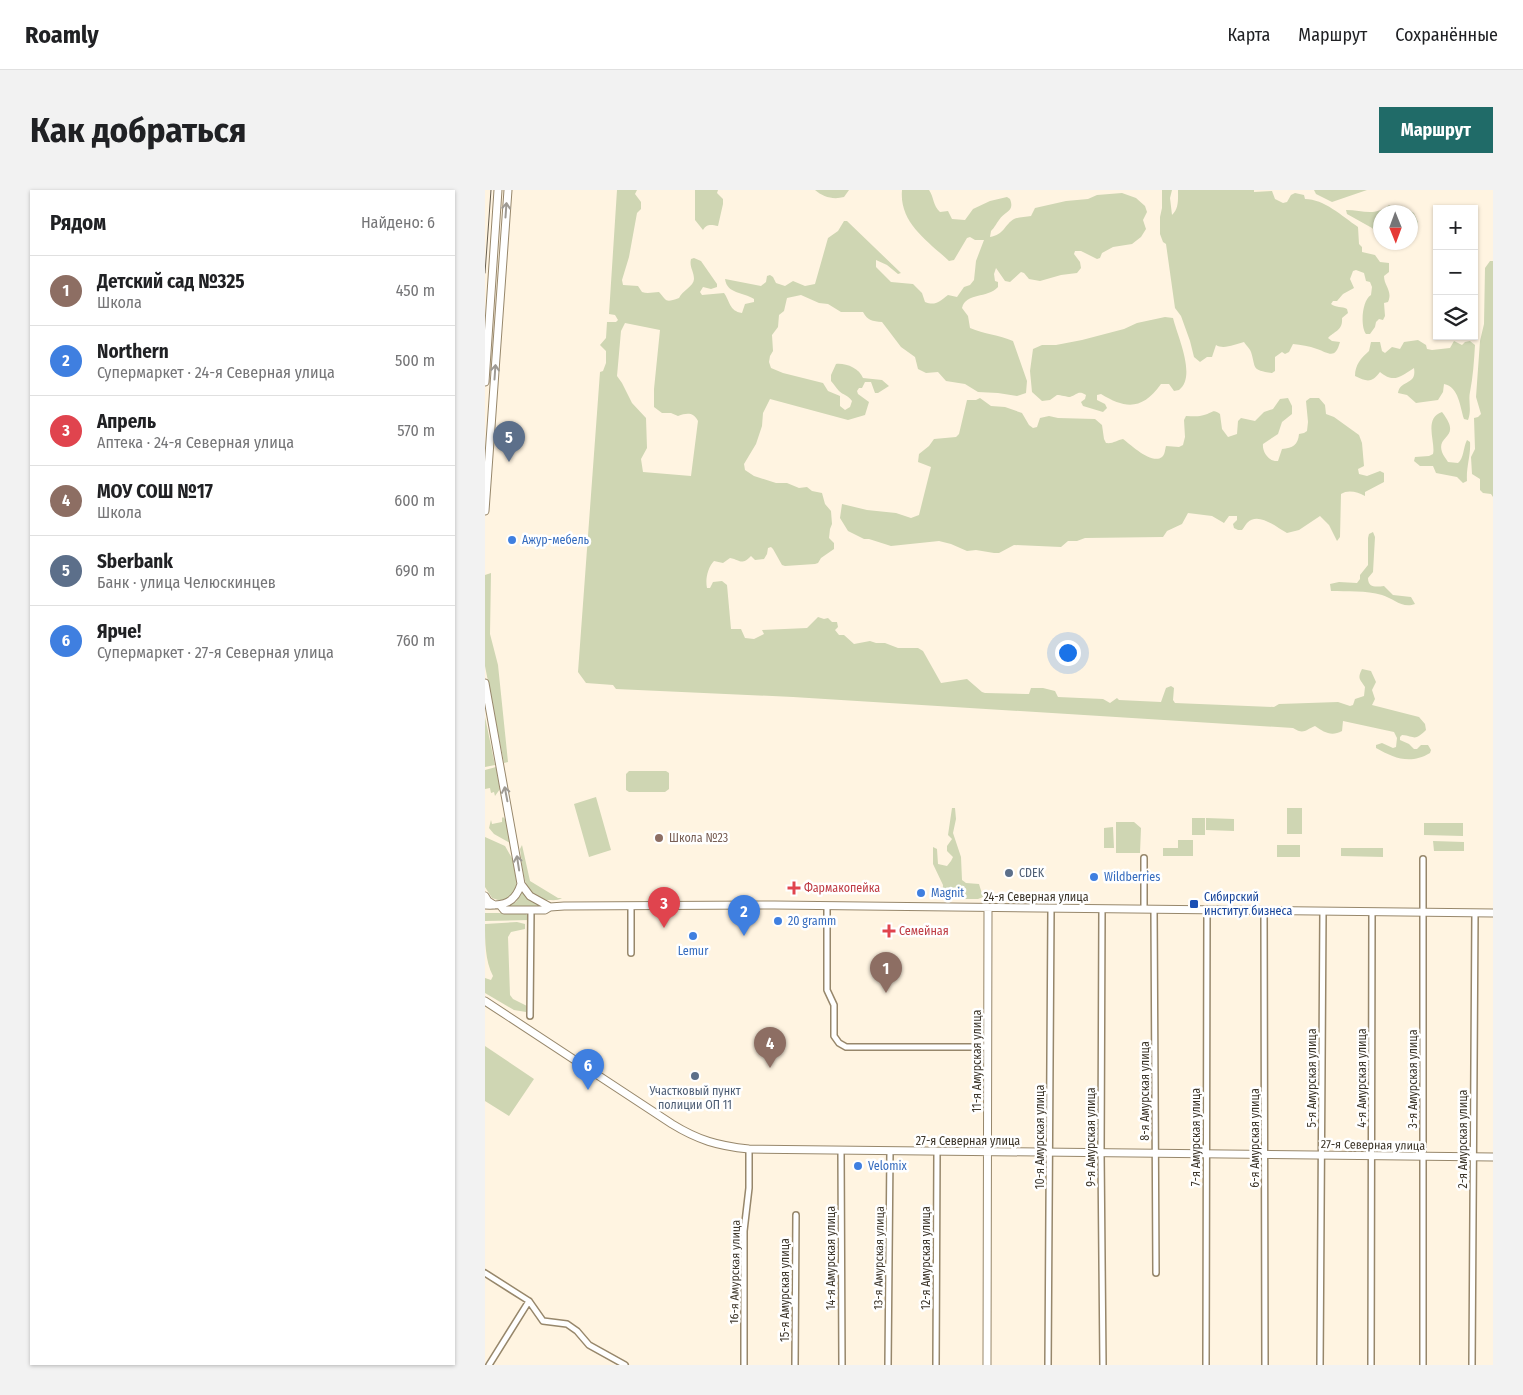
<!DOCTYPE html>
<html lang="ru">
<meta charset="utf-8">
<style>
:root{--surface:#fff;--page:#f2f2f2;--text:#202124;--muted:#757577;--line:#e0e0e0;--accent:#206b68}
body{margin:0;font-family:"Fira Sans Condensed",sans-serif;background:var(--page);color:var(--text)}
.controls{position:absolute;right:15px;top:15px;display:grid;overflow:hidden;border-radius:0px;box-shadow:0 1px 4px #0004}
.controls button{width:45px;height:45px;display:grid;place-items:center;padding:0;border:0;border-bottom:1px solid var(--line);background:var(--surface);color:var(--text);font:25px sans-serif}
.compass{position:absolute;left:888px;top:15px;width:45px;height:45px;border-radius:50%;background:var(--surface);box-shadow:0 1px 4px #0004;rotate:179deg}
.you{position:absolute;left:582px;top:462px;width:18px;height:18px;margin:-12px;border:4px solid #fff;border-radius:50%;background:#1a73e8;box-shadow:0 0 0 8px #1a73e833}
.badge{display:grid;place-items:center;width:32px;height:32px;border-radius:50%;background:var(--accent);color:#fff;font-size:16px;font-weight:700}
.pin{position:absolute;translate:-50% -41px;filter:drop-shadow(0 1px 2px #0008)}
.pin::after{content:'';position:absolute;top:26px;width:18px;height:15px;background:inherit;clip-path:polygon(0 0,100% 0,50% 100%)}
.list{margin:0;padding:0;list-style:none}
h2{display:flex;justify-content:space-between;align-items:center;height:65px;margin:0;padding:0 20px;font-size:21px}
h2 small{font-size:16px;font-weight:400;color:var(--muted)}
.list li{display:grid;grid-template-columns:32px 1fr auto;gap:15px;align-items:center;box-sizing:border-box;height:70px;padding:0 20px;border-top:1px solid var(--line)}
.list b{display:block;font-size:19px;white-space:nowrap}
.list p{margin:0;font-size:16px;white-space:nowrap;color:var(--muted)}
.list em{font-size:16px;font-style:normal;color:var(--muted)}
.icon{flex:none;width:28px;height:28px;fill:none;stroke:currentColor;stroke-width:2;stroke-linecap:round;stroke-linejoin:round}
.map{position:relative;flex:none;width:1008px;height:1175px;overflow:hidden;border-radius:0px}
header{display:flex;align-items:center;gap:30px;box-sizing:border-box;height:70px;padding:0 25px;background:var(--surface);border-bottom:1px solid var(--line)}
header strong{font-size:24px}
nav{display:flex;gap:28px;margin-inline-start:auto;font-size:18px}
.intro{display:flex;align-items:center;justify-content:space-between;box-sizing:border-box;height:120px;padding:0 30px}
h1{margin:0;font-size:35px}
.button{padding:12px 22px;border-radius:0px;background:var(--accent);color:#fff;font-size:18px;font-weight:700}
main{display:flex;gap:30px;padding:0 30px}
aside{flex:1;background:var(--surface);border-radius:0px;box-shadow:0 1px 4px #0004}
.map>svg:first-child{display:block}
.green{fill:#cfd6b3;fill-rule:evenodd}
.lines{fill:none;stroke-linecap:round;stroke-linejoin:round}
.street-casing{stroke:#97876b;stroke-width:8}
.secondary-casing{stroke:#97876b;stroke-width:9}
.street{stroke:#fff;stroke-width:5}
.secondary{stroke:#fff;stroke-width:7}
.tram{stroke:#675f52;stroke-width:1}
.oneway{stroke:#9e9a94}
.shop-dot{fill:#3f7fe0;stroke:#fff;stroke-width:2}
.education-dot{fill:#8d6e63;stroke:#fff;stroke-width:2}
.service-dot{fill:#5c6f8a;stroke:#fff;stroke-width:2}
.health-dot{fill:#e0444e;stroke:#fff;stroke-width:2}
.transit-dot{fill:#1a4fb4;stroke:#fff;stroke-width:2}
.labels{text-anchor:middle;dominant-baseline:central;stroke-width:5;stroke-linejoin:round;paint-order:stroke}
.shop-label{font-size:12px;fill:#366cbe;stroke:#fff;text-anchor:start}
.education-label{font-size:12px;fill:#785e54;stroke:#fff;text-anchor:start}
.service-label{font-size:12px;fill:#4e5e75;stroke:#fff;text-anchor:start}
.health-label{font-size:12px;fill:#be3a42;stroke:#fff;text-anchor:start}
.street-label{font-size:12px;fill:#3c3529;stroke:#fff}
.transit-label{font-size:12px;fill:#164399;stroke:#fff;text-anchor:start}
</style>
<header>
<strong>Roamly</strong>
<nav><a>Карта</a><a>Маршрут</a><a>Сохранённые</a></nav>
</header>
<div class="intro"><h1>Как добраться</h1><a class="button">Маршрут</a></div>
<main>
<aside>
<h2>Рядом<small>Найдено: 6</small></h2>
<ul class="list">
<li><span class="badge" style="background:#8d6e63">1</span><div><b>Детский сад №325</b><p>Школа</p></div><em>450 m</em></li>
<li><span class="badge" style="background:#3f7fe0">2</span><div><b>Northern</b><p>Супермаркет · 24-я Северная улица</p></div><em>500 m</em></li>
<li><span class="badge" style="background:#e0444e">3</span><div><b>Апрель</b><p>Аптека · 24-я Северная улица</p></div><em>570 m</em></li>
<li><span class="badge" style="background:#8d6e63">4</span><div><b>МОУ СОШ №17</b><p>Школа</p></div><em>600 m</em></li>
<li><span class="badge" style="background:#5c6f8a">5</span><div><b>Sberbank</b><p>Банк · улица Челюскинцев</p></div><em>690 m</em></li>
<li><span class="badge" style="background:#3f7fe0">6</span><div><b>Ярче!</b><p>Супермаркет · 27-я Северная улица</p></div><em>760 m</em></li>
</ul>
</aside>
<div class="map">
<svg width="1008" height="1175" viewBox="0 0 1008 1175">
<rect width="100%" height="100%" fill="#fff4e1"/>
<!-- green -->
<path class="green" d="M132,0H152L150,4L156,12V19L152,23L144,67L137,90L138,95L153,96L157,102C163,104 168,102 174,102C182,111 180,113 194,108C197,101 209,96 209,89C209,81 204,77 206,69L209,68L216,71L232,94V97L226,99L218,97L215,102L217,105L239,103C245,111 244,121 257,123L260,114L269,112V109C258,102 242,104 240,89L276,96L281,92L282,86L285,85L288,87L291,93L300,96L308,91L320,96L330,94L343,48L353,41L359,31H362L416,83L413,84L402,75L391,70V77L406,92L428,94L437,103L440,112C450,116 454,112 463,105L472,107L479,97L485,95L489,90L491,71L499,50H490L485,47L482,48L469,70L464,71C443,51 414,33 417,0H444C449,7 448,16 455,22L463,21L467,29L480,30L488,19L505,11L522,7L525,9C530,22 520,21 514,30C511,34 510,37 506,41L505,47C519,45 520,34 529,29C533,27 541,27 546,26L550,18L581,11L603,9L612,5L637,3L651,8L660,16L662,22L658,30L661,39L656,47L647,54L628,57L617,63L615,68L612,69L596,61H590L589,64L595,72L596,78L592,83L576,85L555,91L544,89L539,83L536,82L525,92L520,91L511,78L509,84L510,91L513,92V97C502,109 481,102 477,118L483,126L485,138C499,144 514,145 528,151L542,191L541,203L532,206L513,203L493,202L480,194L461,191L453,182L441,183L433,179L430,167L416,157L397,132C387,131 383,131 378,122H356L343,114L334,113L316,105L302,108L299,121L294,125L293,137L287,145L288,161L285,166L284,172L286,178L298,183L338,193L343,201L355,206V216L360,220L365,217L367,211C363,205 358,205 354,201C351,198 349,194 346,191V185L351,174C361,173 374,178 378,188L397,190L404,196L393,203H390L386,192H380L377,198H374L372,201L373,204L384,212L380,225L363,230L285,209L278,223L277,236L271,254L259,274L260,280L269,286L291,293H302L314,298L322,297L327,301L337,303L340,314L346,321L347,334L345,339L344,348L349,353V359L336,368L333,373L330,374L300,376L297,375L288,359L286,357L283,358L282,364L279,369L270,370L266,366C256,376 256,370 245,368L238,373L229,371C223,377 220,389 222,398H225L228,392L237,391L242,395L246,439H256L260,448L269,449L279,444L277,440L322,438L333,427L339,429L343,428L347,432H352L353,437L350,440L354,445H359L369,454L385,451L391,453H400L413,458H433L438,461L456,493L482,489L497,502L500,503L541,504H544L546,498H558L570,501L573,507L618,509L625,513L632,508L634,510L676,512L681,498L686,496L689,498L688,510L690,513L789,517L794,514L853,512L865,516L868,515L870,509L879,506L880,497C875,489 872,489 877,479L886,481L891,492L887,500L890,509L887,515L934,527L940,534L941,540C929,552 930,546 917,545L915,547V550L924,554L929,559H932L936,555H943L946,560L945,563C925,575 909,568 891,558V555L897,553L908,558L911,557L912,548L909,542L858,531L857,541C846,547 839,542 830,536C820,540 819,545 808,538L308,507L131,499L128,495L101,493L93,482L115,182L118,181L121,173V161L115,155L121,148L122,132H131L133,130L130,125L124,124ZM140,133L175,140L169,199V217L177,223H186L193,226C202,223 208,222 213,231L206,286L158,282L156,269L162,258L161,228L147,213L137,193L132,186L136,141Z
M210,0H233L232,3L238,9V14L233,36C227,35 222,33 218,40L210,30Z
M330,0H364L359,7C348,10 338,7 330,0Z
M677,0H687L685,8L687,25C694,19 693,9 693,0H769V2L787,1L790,9L798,13L802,12L806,5L810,3L819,5L820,9C839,9 857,26 873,37L874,54L877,57V62L890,65L895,72L904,73V82L899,86C899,96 908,101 903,112L899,113L900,126L898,130L894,129L891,132L890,137L885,144H881C875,136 877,110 886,105L887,97L885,92L881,91L879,83L871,80L868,81L865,89L869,98L858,104L852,111H848L846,114C851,118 857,116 862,119L863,123L857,128C858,141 849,141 843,148L847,151L855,152C850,170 844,163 832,159C824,156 816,155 808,154L804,162L800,164L797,162L790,167V181L787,183C766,180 771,178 766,162C765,159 761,155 759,152C750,154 739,160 731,155L727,167H722L715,172L709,167L705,151L696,126L690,118L681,54L678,52L675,44V27L677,18Z
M829,0H882L847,12L831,4Z
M904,15L913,18L917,16L929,23L933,32L932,37L928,39L926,47V22H896L895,50L893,49L890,41L887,38L862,24L861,20C878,20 889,27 904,15Z
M1005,71H1008V307L1006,304L998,303L995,300V289L987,284L986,267L990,259L989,228L993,227L996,224L991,207L995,151L999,134L1000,78Z
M680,127L688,128C692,145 712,187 694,200L689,201L684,194H676C658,219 642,220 616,204L612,205V210L620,214L622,218L618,222L598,216L596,212L600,209L601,205C593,200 592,205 585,207C582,207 576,205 572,205L565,210L557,211L547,202L545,181L548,159L557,155H571L597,150L639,139L652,133Z
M933,150L941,155L942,159L947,160L965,158L969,151L977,155L980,152L985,151L990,155C989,171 988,187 985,202C983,211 987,220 983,230L979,229C975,217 974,197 959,194L958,202L953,210L931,213L922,205L913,203C915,189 932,196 929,178C916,186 909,194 895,182C887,193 882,192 870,186C870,175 876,168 884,161L886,152H895L897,161L900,163L907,157L915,159L919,152Z
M495,208L506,216L520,217L537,223L544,235L548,238L552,237L555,228L564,226L573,228L610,229L617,235L619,249L621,253C628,254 632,250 638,249C646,255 667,275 677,267C680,265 680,259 681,256L694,257L698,255L700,247L699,230L701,226C707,226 714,227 719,225C727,223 728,218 735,224L737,239L743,247L752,244L753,231L756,228L770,231L779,222L788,219L795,209L803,208L807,216V224L797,232L793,244L778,254C777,262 784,272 793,271L797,259C808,258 813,255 814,244L819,243L822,241L823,232L821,211L825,208H834L840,215L841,224L849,227L874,245L877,253L879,276L873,279L874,284L882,286L895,281L899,283V292L880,302V306C873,302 863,299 856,304L855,347L852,351L844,335L835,326L814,340L802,343C791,337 773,321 762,333C760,335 759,338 757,340H753L749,338L748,334L752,330V326H744L739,333L727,326L703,323L697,334L682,341L678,347L600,348L592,351H583L576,357L529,355L514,363H509L491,360L482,361L466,354L454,351L406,356L384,349H379L363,341L355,328L357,314L382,320L411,323L426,328L434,325L446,277L433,272L434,264L444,256L449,249L471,247L474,244L482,210H491Z
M957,222C978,249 951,244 957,262C958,265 961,269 963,272L973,273C979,268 978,258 982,250L985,252C986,265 981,277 982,291L978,293L972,287L951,283L948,276H935L929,271L930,267L944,266L948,264C951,253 938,228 957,222Z
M888,342L890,347L888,382L883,388C883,398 891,397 899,396L908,405L926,407L930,414C917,419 908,408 897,405C881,400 862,402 846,401L845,394L854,392L872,393L875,389V385L883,375V348L884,344Z
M6,383L5,444L13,475L23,572L19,573L0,476V385Z
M0,527L10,575L0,577Z
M11,577L15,599L10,606L9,602L6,603L5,598L0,599V580Z
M144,581H181L184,583V599L180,602H144L141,600V584Z
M111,607L126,660L104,667L89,614Z
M467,618H470L471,629L468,643L476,667L477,690L481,693L494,694L498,707L493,709H457L458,695L448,674V657L452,659L453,674L462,676L466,671L468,667L462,661V656L467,649L463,645Z
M802,618H817V644H802Z
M18,627L21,630L25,653L9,644L4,638L6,630L7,634L17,632V628Z
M707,628H720V645H707Z
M721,628L749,629V641L721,640Z
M631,632H649L656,638L655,663H631Z
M939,633H978V646L939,645Z
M628,637L629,658H619V638Z
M0,647L20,656L28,670L32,696L28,705L21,710H13L7,708L0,697Z
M693,650H708V666H678V658H693Z
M948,651L979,652V661H949Z
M37,655L45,691L73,708H77C73,711 67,710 62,710C37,708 38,678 35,659Z
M792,655H815V667H792Z
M856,658H898V667L856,666Z
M37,701L46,711L60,717L20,716L31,712Z
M0,723H40L44,727V730L0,731Z
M32,732L40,734V739L26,742L23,747L25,805L28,809L44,817L41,822L29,820L0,803V788L6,790L8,786C0,771 0,751 0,734Z
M0,856L49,889L24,926L0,911Z"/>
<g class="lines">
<!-- street casing -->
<g class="street-casing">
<path id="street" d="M342,716V800L349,815V846L354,853L361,857H503
M617,719L616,963L618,1175
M659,719V668
M669,719L671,1083
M779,721L780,1175
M146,763V716
M45,826L46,720
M356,961L357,1175
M0,1083L44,1111L58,1131L82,1134L92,1141L104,1155L140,1175
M4,1175L44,1111
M259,1175V1041L264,998V959
M310,1175L311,1025
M403,1175L405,961
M451,1175L452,962
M563,1175L566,719
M721,1175L722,720
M835,1175L838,721
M886,1175L887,722
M938,1175V669
M987,1175L990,723"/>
</g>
<!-- secondary casing -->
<g class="secondary-casing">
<path id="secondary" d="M0,192L13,0
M0,321L23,0
M0,493L36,694C30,713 19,716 0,715
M36,694L45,706L65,717
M0,706L3,711L9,715
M15,715L19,720H60L65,717L79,716L289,715L1008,723
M0,811L187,934C213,950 233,956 264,959L1008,967
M502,1175L503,718"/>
</g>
<!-- street -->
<use href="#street" class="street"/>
<!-- secondary -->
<use href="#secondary" class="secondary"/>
<!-- tram -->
<path class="tram" d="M0,83L6,0"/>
</g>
<!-- one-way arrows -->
<defs><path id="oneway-shaft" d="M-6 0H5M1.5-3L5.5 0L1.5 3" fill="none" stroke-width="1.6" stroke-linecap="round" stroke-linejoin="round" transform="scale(1.25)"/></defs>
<g class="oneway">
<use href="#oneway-shaft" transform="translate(21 20) rotate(-86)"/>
<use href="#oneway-shaft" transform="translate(10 182) rotate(-86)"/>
<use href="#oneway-shaft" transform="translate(21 604) rotate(-101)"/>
<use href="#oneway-shaft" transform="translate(33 673) rotate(-99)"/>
</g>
<!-- markers -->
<g class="shop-dot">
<circle cx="27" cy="350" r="5"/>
<circle cx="609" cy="687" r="5"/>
<circle cx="436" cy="703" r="5"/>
<circle cx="293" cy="731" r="5"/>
<circle cx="208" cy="746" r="5"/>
<circle cx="373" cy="976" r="5"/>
</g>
<circle class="education-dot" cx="174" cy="648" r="5"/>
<g class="service-dot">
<circle cx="524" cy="683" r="5"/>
<circle cx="210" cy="886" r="5"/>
</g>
<g class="health-dot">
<path d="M306.5 690.5h5v5h5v5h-5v5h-5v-5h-5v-5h5z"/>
<path d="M401.5 733.5h5v5h5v5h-5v5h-5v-5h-5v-5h5z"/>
</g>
<rect class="transit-dot" x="704" y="709" width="10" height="10" rx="2.5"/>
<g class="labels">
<!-- shop labels -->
<g class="shop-label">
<text x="37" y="350">Ажур-мебель</text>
<text x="619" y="687">Wildberries</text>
<text x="446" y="703">Magnit</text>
<text x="303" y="731">20 gramm</text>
<text x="208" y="761" text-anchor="middle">Lemur</text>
<text x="383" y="976">Velomix</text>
</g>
<!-- education labels -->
<g class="education-label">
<text x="184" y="648">Школа №23</text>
</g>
<!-- service labels -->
<g class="service-label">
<text x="534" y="683">CDEK</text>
<text x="210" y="901" text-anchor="middle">Участковый пункт<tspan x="210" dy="14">полиции ОП 11</tspan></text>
</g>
<!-- health labels -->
<g class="health-label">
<text x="319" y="698">Фармакопейка</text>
<text x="414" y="741">Семейная</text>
</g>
<!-- street labels -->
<g class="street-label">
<text x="551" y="707">24-я Северная улица</text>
<text transform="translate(492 871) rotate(-90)">11-я Амурская улица</text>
<text transform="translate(827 888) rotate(-90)">5-я Амурская улица</text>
<text transform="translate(877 888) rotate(-90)">4-я Амурская улица</text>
<text transform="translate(928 889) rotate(-90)">3-я Амурская улица</text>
<text transform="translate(660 901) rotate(-90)">8-я Амурская улица</text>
<text transform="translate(555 947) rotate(-90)">10-я Амурская улица</text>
<text transform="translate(606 947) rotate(-90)">9-я Амурская улица</text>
<text transform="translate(711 947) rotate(-90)">7-я Амурская улица</text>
<text transform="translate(770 948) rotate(-90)">6-я Амурская улица</text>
<text transform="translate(978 949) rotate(-90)">2-я Амурская улица</text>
<text x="483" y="951">27-я Северная улица</text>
<text transform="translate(888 955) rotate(1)">27-я Северная улица</text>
<text transform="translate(346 1068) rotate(-90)">14-я Амурская улица</text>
<text transform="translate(394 1068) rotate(-89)">13-я Амурская улица</text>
<text transform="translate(441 1068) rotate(-90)">12-я Амурская улица</text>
<text transform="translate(250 1082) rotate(-89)">16-я Амурская улица</text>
<text transform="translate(300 1100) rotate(-90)">15-я Амурская улица</text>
</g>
<!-- transit labels -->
<g class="transit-label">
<text x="719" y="707">Сибирский<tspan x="719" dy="14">институт бизнеса</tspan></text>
</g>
</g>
</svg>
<div class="controls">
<button>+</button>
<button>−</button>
<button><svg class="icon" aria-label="layers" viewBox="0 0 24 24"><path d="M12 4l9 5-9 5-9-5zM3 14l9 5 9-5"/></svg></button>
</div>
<svg class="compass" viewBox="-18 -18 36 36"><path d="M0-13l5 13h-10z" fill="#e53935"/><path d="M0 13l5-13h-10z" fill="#757577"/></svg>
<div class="you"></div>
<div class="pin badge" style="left:401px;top:803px;background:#8d6e63">1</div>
<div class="pin badge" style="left:259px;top:746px;background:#3f7fe0">2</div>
<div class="pin badge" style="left:179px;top:738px;background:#e0444e">3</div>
<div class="pin badge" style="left:285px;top:878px;background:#8d6e63">4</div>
<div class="pin badge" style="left:24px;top:272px;background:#5c6f8a">5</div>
<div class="pin badge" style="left:103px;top:900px;background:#3f7fe0">6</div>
</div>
</main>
